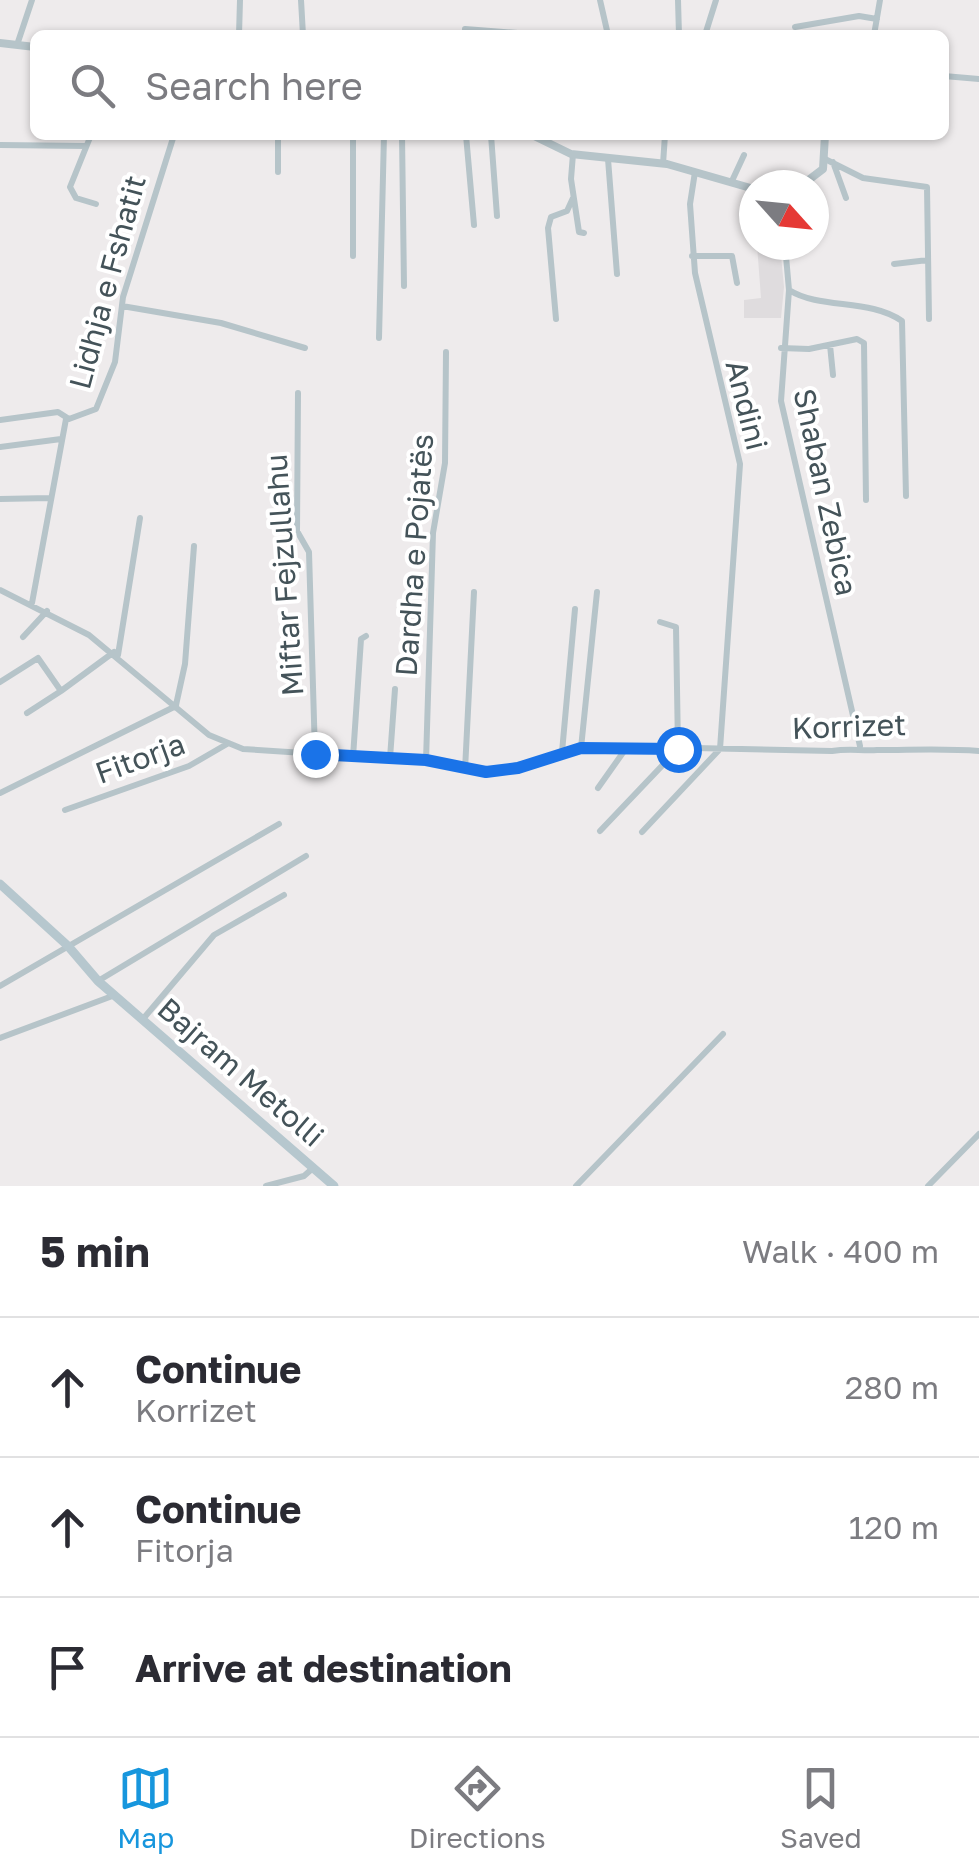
<!DOCTYPE html>
<meta charset="utf-8">
<style>
:root{--surface:#fff;--page:#f2f2f3;--text:#2b2b33;--muted:#7c7c81;--line:#e1e1e2;--accent:#1796dd}
body{margin:0;font-family:"Golos Text",sans-serif;background:var(--page);color:var(--text)}
.compass{position:absolute;left:739px;top:170px;width:90px;height:90px;border-radius:50%;background:var(--surface);box-shadow:0 2px 8px #0004;rotate:117deg}
.stop{position:absolute;width:30px;height:30px;margin:-22px;border:8px solid #1a73e8;border-radius:50%;background:#fff}
.stop.end{background:#1a73e8;border-color:#fff;box-shadow:0 2px 10px #0008}
.list{margin:0;padding:0;list-style:none}
h2{display:flex;justify-content:space-between;align-items:center;height:130px;margin:0;padding:0 40px;font-size:42px}
h2 small{font-size:32px;font-weight:400;color:var(--muted)}
.list li{display:grid;grid-template-columns:65px 1fr auto;gap:30px;align-items:center;box-sizing:border-box;height:140px;padding:0 40px;border-top:2px solid var(--line)}
.list b{display:block;font-size:38px;white-space:nowrap}
.list p{margin:0;font-size:32px;white-space:nowrap;color:var(--muted)}
.list em{font-size:32px;font-style:normal;color:var(--muted)}
.icon{flex:none;width:55px;height:55px;fill:none;stroke:currentColor;stroke-width:2;stroke-linecap:round;stroke-linejoin:round}
.map{position:relative;flex:none;width:979px;height:1186px;overflow:hidden}
.search{position:absolute;background:var(--surface);box-shadow:0 2px 8px #0004;left:30px;right:30px;top:30px;height:110px;display:flex;align-items:center;gap:25px;box-sizing:border-box;padding:0 35px;border-radius:15px;color:var(--muted);font-size:38px}
.sheet{height:550px;background:var(--surface)}
nav{display:flex;justify-content:space-around;align-items:center;box-sizing:border-box;height:140px;border-top:2px solid var(--line);background:var(--surface);font-size:28px;color:var(--muted)}
nav a{display:grid;justify-items:center;gap:5px}
nav .on{color:var(--accent)}
.map>svg:first-child{display:block}
.education{fill:#dfdcde}
.lines{fill:none;stroke-linecap:round;stroke-linejoin:round}
.minor{stroke:#b6c4c9;stroke-width:6}
.tertiary{stroke:#b6c4c9;stroke-width:8}
.secondary{stroke:#b6c7ce;stroke-width:9}
.route{stroke:#1a73e8;stroke-width:12}
.labels{text-anchor:middle;dominant-baseline:central;stroke-width:8;stroke-linejoin:round;paint-order:stroke}
.street-label{font-size:30px;fill:#445359;stroke:#fff}
</style>
<div class="map">
<svg width="979" height="1186" viewBox="0 0 979 1186">
<rect width="100%" height="100%" fill="#eeebec"/>
<!-- education -->
<path class="education" d="M757,245H780L784,287L781,318H744V300L761,298Z"/>
<g class="lines">
<!-- minor -->
<path class="minor" d="M301,0L303,35
M600,0L608,35
M678,0L679,35
M795,27L859,16L877,19
M465,29L544,35
M239,35L240,0
M705,35L716,0
M874,35L880,0
M17,45L32,0
M944,76L979,79
M91,135L70,187L76,198L96,204
M278,135V172
M353,135V256
M402,135L404,286
M466,135L474,225
M491,135L497,216
M891,135L897,137
M0,145L86,146
M573,154L571,179L579,232L584,233
M608,159L617,274
M825,159L863,178L927,187L929,319
M833,162L846,198
M663,164L665,135
M695,172L690,204L695,273L740,464L720,749
M731,183L744,155
M785,245L789,290L781,401L860,746
M692,256H732L737,283
M894,264L928,260
M789,290C821,310 869,298 902,321L906,496
M122,306L221,323L305,348
M556,319L548,228L551,217L567,211L573,198
M379,338L384,135
M830,345L833,375
M781,348L809,349L857,339L864,343L866,500
M298,393L297,531L309,552L315,754
M0,420L58,412L69,419L96,409L115,362L123,297L174,135
M0,447L61,439
M0,499L50,498
M0,590L89,635L209,735L243,749L426,761L486,772L603,746L832,751C850,748 860,751 877,750C912,750 944,748 979,751
M32,603L66,419
M660,622L676,627L678,749
M23,637L47,611
M118,655L140,518
M0,682L38,658L61,691L27,713
M61,691L114,652
M176,705L185,664L194,546
M581,748L597,592
M562,752L575,609
M353,757L361,639L366,636
M390,758L395,689
M426,761L433,533L445,463L446,352
M465,770L474,592
M598,788L627,747
M0,793L176,706
M65,810L189,766L227,744
M600,831L677,750
M642,832L719,750
M98,981L306,856
M0,986L279,824
M143,1019L214,935L284,895
M0,1038L115,995
M266,1186L304,1176L313,1168
M576,1186L723,1034
M928,1186L979,1134"/>
<!-- tertiary -->
<path class="tertiary" d="M0,43L35,47
M532,135L571,154L667,164L754,189
M802,185L823,169L825,135"/>
<!-- secondary -->
<path class="secondary" d="M0,884L68,946L98,981L334,1186"/>
</g>
<g class="lines">
<!-- route -->
<path class="route" d="M315,754L426,760L486,772L518,768L581,748L678,749"/>
</g>
<g class="labels">
<!-- street labels -->
<g class="street-label">
<text transform="translate(107 282) rotate(-75)">Lidhja e Fshatit</text>
<text transform="translate(747 405) rotate(76)">Andini</text>
<text transform="translate(826 492) rotate(78)">Shaban Zebica</text>
<text transform="translate(414 555) rotate(-86)">Dardha e Pojatës</text>
<text transform="translate(284 575) rotate(-94)">Miftar Fejzullahu</text>
<text transform="translate(849 726) rotate(-2)">Korrizet</text>
<text transform="translate(140 758) rotate(-20)">Fitorja</text>
<text transform="translate(241 1072) rotate(41)">Bajram Metolli</text>
</g>
</g>
</svg>
<svg class="compass" viewBox="-18 -18 36 36"><path d="M0-13l5 13h-10z" fill="#e53935"/><path d="M0 13l5-13h-10z" fill="#7c7c81"/></svg>
<div class="stop" style="left:678px;top:749px"></div>
<div class="stop end" style="left:315px;top:754px"></div>
<div class="search"><svg class="icon" aria-label="search" viewBox="0 0 24 24"><circle cx="10" cy="10" r="6"/><path d="M15 15l6 6"/></svg>Search here</div>
</div>
<section class="sheet">
<h2>5 min<small>Walk · 400 m</small></h2>
<ul class="list">
<li><svg class="icon" aria-label="ahead" viewBox="0 0 24 24"><path d="M12 20V5M6 11l6-6 6 6"/></svg><div><b>Continue</b><p>Korrizet</p></div><em>280 m</em></li>
<li><svg class="icon" aria-label="ahead" viewBox="0 0 24 24"><path d="M12 20V5M6 11l6-6 6 6"/></svg><div><b>Continue</b><p>Fitorja</p></div><em>120 m</em></li>
<li><svg class="icon" aria-label="arrive" viewBox="0 0 24 24"><path d="M6 21V4h12l-3 4 3 4H6"/></svg><div><b>Arrive at destination</b></div></li>
</ul>
</section>
<nav>
<a class="on"><svg class="icon" aria-label="map" viewBox="0 0 24 24"><path d="M3 6l6-2 6 2 6-2v14l-6 2-6-2-6 2zM9 4v14M15 6v14"/></svg>Map</a>
<a><svg class="icon" aria-label="directions" viewBox="0 0 24 24"><path d="M12 3l9 9-9 9-9-9zM9 14v-3h6M13 9l2 2-2 2"/></svg>Directions</a>
<a><svg class="icon" aria-label="saved" viewBox="0 0 24 24"><path d="M7 4h10v16l-5-4-5 4z"/></svg>Saved</a>
</nav>
